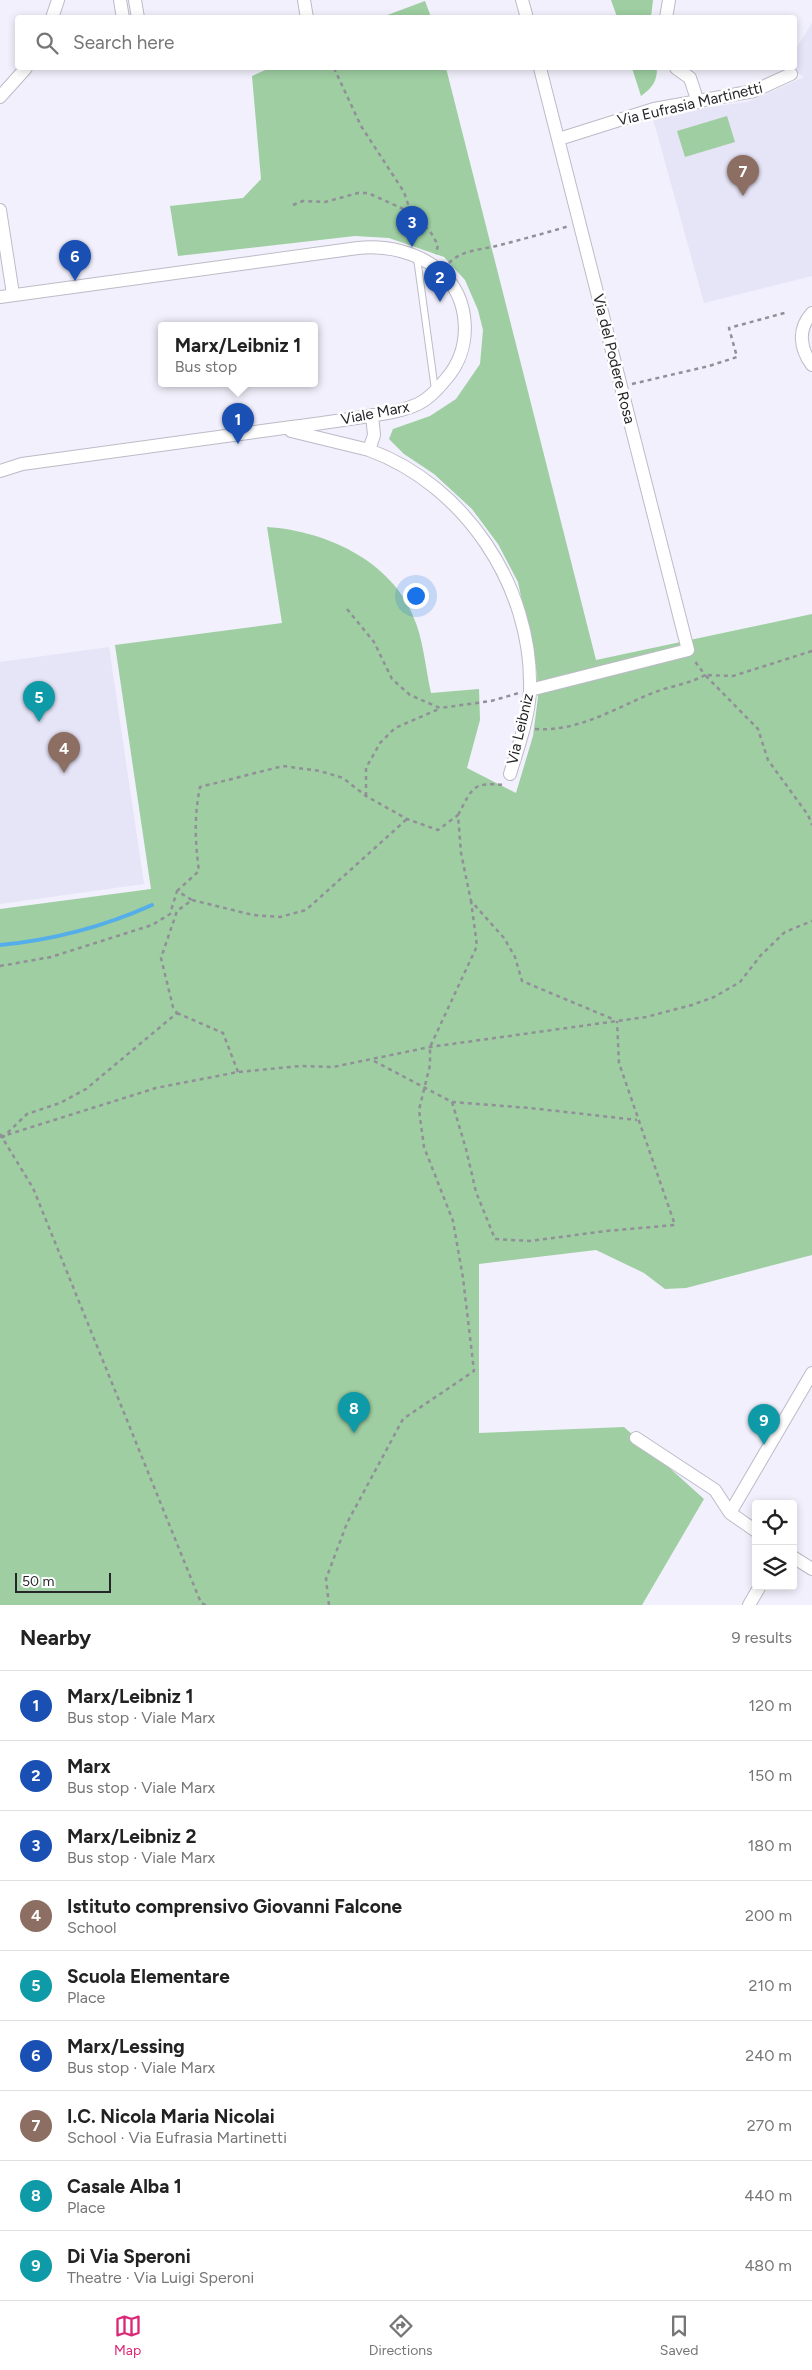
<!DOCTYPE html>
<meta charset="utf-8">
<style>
:root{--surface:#fff;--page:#f6f6f6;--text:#222;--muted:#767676;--line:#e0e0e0;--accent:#db2777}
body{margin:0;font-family:Figtree,sans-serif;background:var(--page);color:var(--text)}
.controls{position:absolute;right:15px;bottom:15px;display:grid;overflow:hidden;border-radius:5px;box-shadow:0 2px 8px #0003}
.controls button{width:45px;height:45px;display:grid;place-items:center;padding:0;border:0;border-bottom:1px solid var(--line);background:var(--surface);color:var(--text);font:25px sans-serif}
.scale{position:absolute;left:15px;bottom:12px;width:96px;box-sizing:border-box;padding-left:5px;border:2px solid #252529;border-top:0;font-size:14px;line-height:18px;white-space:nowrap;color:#252529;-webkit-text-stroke:4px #fefefe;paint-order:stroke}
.you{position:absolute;left:415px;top:595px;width:18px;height:18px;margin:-12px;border:4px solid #fff;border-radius:50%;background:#1a73e8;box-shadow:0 0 0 8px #1a73e833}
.badge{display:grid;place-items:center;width:32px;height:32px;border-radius:50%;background:var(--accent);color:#fff;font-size:16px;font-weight:700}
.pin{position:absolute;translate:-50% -41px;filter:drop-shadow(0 1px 2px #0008)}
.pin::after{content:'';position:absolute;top:26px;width:18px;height:15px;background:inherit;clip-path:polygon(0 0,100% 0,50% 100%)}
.popup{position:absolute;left:158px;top:322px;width:160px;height:65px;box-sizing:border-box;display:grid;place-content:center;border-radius:5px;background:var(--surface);filter:drop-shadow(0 1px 4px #0005);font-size:16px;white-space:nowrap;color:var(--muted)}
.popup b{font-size:19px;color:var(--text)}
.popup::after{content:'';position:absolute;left:50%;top:100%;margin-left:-10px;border:10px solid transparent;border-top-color:var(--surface)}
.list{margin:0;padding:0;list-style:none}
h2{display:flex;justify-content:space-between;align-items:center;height:65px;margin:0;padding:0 20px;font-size:21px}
h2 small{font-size:16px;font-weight:400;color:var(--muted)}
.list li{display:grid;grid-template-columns:32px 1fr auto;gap:15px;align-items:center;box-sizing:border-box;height:70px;padding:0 20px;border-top:1px solid var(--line)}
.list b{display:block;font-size:19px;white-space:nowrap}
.list p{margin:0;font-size:16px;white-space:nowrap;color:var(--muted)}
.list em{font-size:16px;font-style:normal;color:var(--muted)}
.icon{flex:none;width:28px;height:28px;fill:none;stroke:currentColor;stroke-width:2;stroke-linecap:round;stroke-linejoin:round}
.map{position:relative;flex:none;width:812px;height:1605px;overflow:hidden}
.search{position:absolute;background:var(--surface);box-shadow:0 2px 8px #0003;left:15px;right:15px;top:15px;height:55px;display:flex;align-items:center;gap:12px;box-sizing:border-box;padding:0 18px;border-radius:5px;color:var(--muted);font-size:19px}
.sheet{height:695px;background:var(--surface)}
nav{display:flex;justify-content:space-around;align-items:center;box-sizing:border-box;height:70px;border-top:1px solid var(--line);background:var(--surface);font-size:14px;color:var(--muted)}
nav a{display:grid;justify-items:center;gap:2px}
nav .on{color:var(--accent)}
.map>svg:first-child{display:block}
.built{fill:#e6e4f7}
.green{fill:#9ecea1}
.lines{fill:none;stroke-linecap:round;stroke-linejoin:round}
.stream{stroke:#54aee9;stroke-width:4}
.lane-casing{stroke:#bcbbc7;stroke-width:8}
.street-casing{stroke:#bcbbc7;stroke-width:14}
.path{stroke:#919098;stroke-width:2.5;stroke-dasharray:4 4;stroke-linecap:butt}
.lane{stroke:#fff;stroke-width:6}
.street{stroke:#fff;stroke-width:12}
.labels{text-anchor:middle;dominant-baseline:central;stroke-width:5;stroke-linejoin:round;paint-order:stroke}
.street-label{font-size:15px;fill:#252529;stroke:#fefefe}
</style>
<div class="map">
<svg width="812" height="1605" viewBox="0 0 812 1605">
<rect width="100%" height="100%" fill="#f1f0fc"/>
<!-- built -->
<path class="built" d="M812,23V276L704,303L652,115L747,102L804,77L788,68H794L795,50Z
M109,647L144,884L0,904V662Z"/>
<!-- green -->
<path class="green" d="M611,0H653L651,17H617Z
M425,1L431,17H382Z
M270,68H446L596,660L812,614V1255L686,1288L665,1289L644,1273L596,1250L479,1264V1433L624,1427L704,1499L642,1605H0V909L151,889L115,645L282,623L267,527C328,531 397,563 417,626C424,647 426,671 431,693L479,689L480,720L467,768L516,793L533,736L538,697L537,673L518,582L498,544L472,509L434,474L404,454L389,439L393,429L430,416L456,399L480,364L483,330L478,310L465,280L444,257L389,238L355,236L178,256L170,206L243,198L261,179L252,76Z
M632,68H657C657,82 652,88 641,96Z
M727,116L735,142L685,157L677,131Z"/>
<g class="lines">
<!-- stream -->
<path class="stream" d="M0,945C53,940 103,927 152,905"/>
<!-- lane casing -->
<g class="lane-casing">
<path id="lane" d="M417,258L435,390"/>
</g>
<!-- street casing -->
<g class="street-casing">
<path id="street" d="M120,0L123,18
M135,0L138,18
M304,0L307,18
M522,0L527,18
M52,18L58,0
M666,18L669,0
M676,68L690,78L698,102
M0,97L26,68
M559,139L654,109L754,91L791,74
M0,210L13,294
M0,297L358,248C386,245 418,252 440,271C471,299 473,348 446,379C438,389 429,399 418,404C401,412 381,414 363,417C337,421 310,425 284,428C197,440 110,452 22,464L0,471
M812,313C797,329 800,349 812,365
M291,431L369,450L374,435L372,415
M369,450C465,485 533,587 530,690C529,718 518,747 510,774
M530,690L688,650L540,68
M636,1438L715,1490L730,1513L756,1531
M730,1513L812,1373
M793,1557L812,1569
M749,1605L760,1586"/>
</g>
<!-- path -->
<path class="path" d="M334,68L361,126L404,192L411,213L430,231L438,245L436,254
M293,205L303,201L325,202L358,193H368L410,212
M449,263C463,249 482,250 500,245C523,239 546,233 569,226
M632,384L709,366L737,357L729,328L788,312
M347,609L374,642L392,679L410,695L440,708L491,701L519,693
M812,651L733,676L705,675L758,729L768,760L808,815L812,825
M535,729C579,732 615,708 655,692C671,686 689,684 705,675L694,660
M366,796V768L380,743L395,728L439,709
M458,815C473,787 472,782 505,785
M177,891L199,871C195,842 194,816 200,787L283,766L320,771L343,778L366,796L407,819L438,830L458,815L461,853L471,901L504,938L515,957L522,981L615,1020
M192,900L253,915L280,917L306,910L407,819
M0,966L51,957L152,925L170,914L177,891L192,900L177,911L161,958L173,1007L177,1013L86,1089L60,1103L27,1114L0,1140
M177,1013L223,1033L238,1072
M374,1061L452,1102L530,1108L637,1120
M452,1102L466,1149L476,1192L495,1239L530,1241L606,1231L675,1225L619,1063L617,1021
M0,1134L33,1188L201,1603L206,1605
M0,1137L156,1088L238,1072L301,1066L333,1067L430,1047L646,1017L692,1005L714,997L740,982L761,955L785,932L812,921
M329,1605L326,1579L347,1523L403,1419L474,1371L463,1278L453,1221L424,1147L419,1110L430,1065V1047L477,946L471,901"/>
<!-- lane -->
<use href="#lane" class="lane"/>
<!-- street -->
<use href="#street" class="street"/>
</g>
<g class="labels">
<!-- street labels -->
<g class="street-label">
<text transform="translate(690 104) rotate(-13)">Via Eufrasia Martinetti</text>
<text transform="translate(614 359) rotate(76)">Via del Podere Rosa</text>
<text transform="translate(375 413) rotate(-11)">Viale Marx</text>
<text transform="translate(520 729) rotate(-77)">Via Leibniz</text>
</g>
</g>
</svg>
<div class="controls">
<button><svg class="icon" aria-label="locate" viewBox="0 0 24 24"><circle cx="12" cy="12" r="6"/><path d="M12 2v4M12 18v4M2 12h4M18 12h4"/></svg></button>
<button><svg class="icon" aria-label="layers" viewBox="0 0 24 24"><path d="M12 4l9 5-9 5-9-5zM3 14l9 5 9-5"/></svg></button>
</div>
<div class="scale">50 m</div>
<div class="you"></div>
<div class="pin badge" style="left:238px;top:444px;background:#1a4fb4">1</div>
<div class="popup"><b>Marx/Leibniz 1</b>Bus stop</div>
<div class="pin badge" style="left:440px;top:302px;background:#1a4fb4">2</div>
<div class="pin badge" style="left:412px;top:247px;background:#1a4fb4">3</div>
<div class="pin badge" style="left:64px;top:773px;background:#8d6e63">4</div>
<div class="pin badge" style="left:39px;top:722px;background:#0f9aa8">5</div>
<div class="pin badge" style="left:75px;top:281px;background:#1a4fb4">6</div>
<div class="pin badge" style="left:743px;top:196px;background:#8d6e63">7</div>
<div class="pin badge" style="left:354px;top:1433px;background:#0f9aa8">8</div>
<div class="pin badge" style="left:764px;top:1445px;background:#0f9aa8">9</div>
<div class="search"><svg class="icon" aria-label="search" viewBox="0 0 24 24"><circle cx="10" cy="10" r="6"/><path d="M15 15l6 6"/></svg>Search here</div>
</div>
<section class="sheet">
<h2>Nearby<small>9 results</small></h2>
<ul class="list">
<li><span class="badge" style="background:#1a4fb4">1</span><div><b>Marx/Leibniz 1</b><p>Bus stop · Viale Marx</p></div><em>120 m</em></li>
<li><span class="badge" style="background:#1a4fb4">2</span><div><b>Marx</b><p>Bus stop · Viale Marx</p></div><em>150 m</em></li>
<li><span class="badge" style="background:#1a4fb4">3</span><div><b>Marx/Leibniz 2</b><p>Bus stop · Viale Marx</p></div><em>180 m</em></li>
<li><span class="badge" style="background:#8d6e63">4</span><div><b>Istituto comprensivo Giovanni Falcone</b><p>School</p></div><em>200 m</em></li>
<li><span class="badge" style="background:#0f9aa8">5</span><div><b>Scuola Elementare</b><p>Place</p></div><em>210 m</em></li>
<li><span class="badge" style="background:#1a4fb4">6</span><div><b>Marx/Lessing</b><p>Bus stop · Viale Marx</p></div><em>240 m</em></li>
<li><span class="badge" style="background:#8d6e63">7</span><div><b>I.C. Nicola Maria Nicolai</b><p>School · Via Eufrasia Martinetti</p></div><em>270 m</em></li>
<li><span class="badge" style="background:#0f9aa8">8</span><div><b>Casale Alba 1</b><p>Place</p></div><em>440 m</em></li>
<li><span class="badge" style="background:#0f9aa8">9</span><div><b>Di Via Speroni</b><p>Theatre · Via Luigi Speroni</p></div><em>480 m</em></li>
</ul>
</section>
<nav>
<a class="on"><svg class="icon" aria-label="map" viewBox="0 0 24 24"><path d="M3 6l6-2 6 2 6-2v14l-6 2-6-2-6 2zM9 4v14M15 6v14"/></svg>Map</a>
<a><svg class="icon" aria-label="directions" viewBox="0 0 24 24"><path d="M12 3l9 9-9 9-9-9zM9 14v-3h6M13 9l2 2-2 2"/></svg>Directions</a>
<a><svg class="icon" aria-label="saved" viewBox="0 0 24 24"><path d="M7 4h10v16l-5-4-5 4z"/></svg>Saved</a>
</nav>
